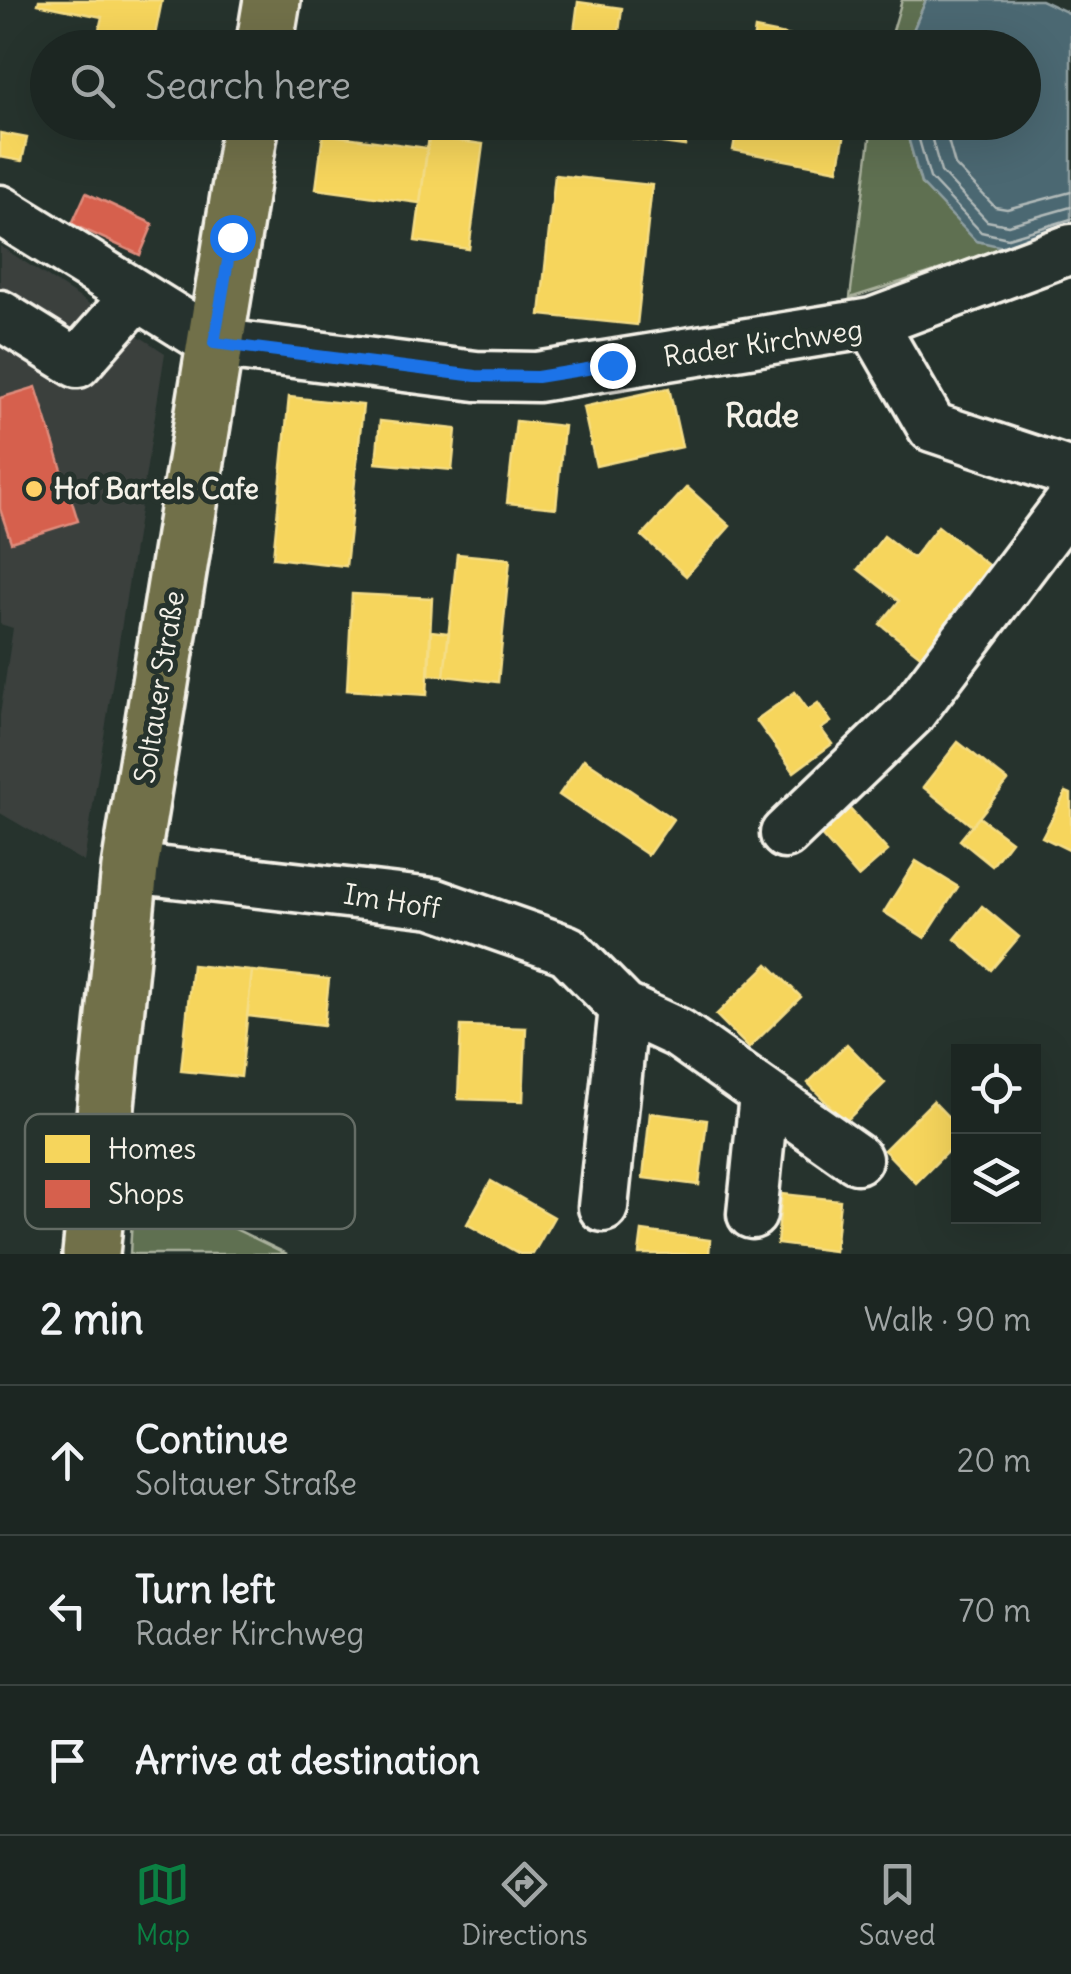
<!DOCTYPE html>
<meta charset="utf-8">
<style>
:root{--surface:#1c2622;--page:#29322f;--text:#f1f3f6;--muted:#a0a5a5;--line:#3a4340;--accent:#0b8043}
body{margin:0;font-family:Delius,sans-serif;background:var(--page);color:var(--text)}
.controls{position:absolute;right:30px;bottom:30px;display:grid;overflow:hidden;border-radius:0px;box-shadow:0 10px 40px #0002}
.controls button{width:90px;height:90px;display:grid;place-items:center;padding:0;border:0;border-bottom:2px solid var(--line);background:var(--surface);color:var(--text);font:50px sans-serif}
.stop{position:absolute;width:30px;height:30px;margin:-22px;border:8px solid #1a73e8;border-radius:50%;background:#fff}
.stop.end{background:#1a73e8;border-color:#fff;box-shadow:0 2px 10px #0008}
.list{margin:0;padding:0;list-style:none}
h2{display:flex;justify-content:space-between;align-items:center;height:130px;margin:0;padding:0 40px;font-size:42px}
h2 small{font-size:32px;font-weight:400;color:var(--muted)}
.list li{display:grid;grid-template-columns:65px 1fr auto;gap:30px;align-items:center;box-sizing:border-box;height:150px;padding:0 40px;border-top:2px solid var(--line)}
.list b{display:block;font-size:38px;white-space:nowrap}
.list p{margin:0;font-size:32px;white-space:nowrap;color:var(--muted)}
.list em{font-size:32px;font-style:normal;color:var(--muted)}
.icon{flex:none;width:55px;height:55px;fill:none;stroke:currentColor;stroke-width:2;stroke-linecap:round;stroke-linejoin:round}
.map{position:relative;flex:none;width:1071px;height:1254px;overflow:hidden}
.search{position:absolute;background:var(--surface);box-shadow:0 10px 40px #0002;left:30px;right:30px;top:30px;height:110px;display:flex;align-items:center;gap:25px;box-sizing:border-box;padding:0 35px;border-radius:55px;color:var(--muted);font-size:38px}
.sheet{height:580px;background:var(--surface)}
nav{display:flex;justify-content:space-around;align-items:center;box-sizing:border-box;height:140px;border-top:2px solid var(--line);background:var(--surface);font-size:28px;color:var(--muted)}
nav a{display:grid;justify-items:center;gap:5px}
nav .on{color:var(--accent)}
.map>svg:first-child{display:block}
.built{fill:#3a403e}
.green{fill:#5e6f51;stroke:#a9b09c;stroke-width:2.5}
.water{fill:#4c6872;stroke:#8f9fa1;stroke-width:2.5}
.homes{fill:#f6d55c;stroke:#f5dd86;stroke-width:2.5}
.shops{fill:#d6604d;stroke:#df8c7c;stroke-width:2.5}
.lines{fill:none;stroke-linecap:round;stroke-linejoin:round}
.shore{stroke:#b1bab9;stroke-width:2.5}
.minor-casing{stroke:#f4f1e8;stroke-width:55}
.major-casing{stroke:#f4f1e8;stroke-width:62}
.minor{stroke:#26332d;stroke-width:48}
.major{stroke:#71704a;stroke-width:55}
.route{stroke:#1a73e8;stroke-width:12}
.poi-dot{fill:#ffd166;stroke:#26332d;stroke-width:4}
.labels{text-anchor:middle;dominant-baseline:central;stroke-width:10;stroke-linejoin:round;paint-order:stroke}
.street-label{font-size:28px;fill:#f4f1e8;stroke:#26332d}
.poi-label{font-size:28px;font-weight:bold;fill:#f4f1e8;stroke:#26332d;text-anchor:start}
.quarter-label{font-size:32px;font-weight:bold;fill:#f4f1e8;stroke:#26332d}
.key{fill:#26332d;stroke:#646c65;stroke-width:2.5}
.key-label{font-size:28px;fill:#f4f1e8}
</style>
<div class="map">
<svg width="1071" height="1254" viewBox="0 0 1071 1254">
<rect width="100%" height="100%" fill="#26332d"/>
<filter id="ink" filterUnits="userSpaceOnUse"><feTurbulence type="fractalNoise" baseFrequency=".01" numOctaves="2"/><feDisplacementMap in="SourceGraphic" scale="20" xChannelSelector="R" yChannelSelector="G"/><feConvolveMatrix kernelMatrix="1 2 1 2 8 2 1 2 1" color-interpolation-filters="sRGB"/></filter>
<g filter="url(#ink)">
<!-- built -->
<path class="built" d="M0,246L165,353L84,862L0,813V715L13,628L0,624Z"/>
<!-- green -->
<path class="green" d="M902,0H926L906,47L888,48Z
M872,123H904L921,184L1008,248L850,298Z
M134,1180L287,1254H130Z"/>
<!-- water -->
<path class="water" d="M926,0H1041L1071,14V227L1008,248L976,241L921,183L904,123L1024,122V48L906,47Z"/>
<!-- homes -->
<path class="homes" d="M39,0H162L153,45L98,34L102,17L38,4Z
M578,2L622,8L617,48H572Z
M755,29L851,48H752Z
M562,122H607L606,129Z
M635,122H688L685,146L633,139Z
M738,122H847L838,170L733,150Z
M0,133L27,138L22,161L0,157Z
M323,134L427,148L420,203L316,189Z
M429,137L483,144L469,249L415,241Z
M555,175L652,185L637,325L540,315Z
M669,388L682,447L596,466L583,407Z
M289,397L363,405L346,566L273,558Z
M380,421L456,429L452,470L376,463Z
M516,421L564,426L556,508L507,503Z
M687,487L730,526L686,576L642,536Z
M938,526L993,569L923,658L880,624L899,601L858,569L884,536L913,558Z
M457,554L510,559L498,682L444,676Z
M352,594L432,598L427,695L347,690Z
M431,631L449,633L444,676L429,675Z
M795,692L808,710L818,703L831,722L821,729L832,744L794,772L756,720Z
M958,742L1008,781L972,826L923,787Z
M584,759L673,819L648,855L559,795Z
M1066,792L1071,794V851L1042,837Z
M849,808L888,851L858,877L819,833Z
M979,817L1011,841L992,866L960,840Z
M916,861L958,887L925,938L884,912Z
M982,906L1019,937L991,970L955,939Z
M768,964L801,997L749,1048L716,1015Z
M192,965L252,971L241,1077L181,1071Z
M252,971L329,979L324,1025L247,1016Z
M461,1026L526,1028L523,1101L458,1099Z
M847,1044L885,1083L845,1122L808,1083Z
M933,1101L958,1127V1141L916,1183L884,1150Z
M650,1113L707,1120L699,1185L643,1178Z
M491,1181L554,1217L533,1254H520L467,1224Z
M782,1194L840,1200L835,1251L777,1244Z
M642,1231L710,1240L709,1254H639Z"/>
<!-- shops -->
<path class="shops" d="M86,193L153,224L140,255L72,224Z
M36,387L78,521L11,542L0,509V398Z"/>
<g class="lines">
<!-- shore -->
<path class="shore" d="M914,122L930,178L981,232L1008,238L1071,219
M927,122L941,172L987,221L1008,225L1071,207
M943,122L955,165L995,207L1007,209L1071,192"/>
<!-- minor casing -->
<g class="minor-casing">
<path id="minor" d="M0,210L214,343L476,376L537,377L872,323L1071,249
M0,315L77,363L137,295
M872,323L932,427L1071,473
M785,834L910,714L1071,501
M130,868L433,903L567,950L624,1008L678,1033L857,1159
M603,1207L624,1008
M752,1214L764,1096"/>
</g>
<!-- major casing -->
<g class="major-casing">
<path id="major" d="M264,48L272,0
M91,1254L130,868L251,122"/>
</g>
<!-- minor -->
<use href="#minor" class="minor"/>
<!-- major -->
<use href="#major" class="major"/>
</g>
</g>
<g class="lines" filter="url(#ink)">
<!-- route -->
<path class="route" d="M232,237L214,343L476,376L537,377L612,365"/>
</g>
<!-- markers -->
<circle class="poi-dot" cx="34" cy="489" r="10"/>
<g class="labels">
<!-- street labels -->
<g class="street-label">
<text transform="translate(763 343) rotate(-8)">Rader Kirchweg</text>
<text transform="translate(159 687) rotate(-81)">Soltauer Straße</text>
<text transform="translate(392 901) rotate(9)">Im Hoff</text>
</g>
<!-- poi labels -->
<g class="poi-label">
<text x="54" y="489">Hof Bartels Cafe</text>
</g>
<!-- quarter labels -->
<g class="quarter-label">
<text x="762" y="415">Rade</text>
</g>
</g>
<!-- legend -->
<rect x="25" y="1114" width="330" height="115" rx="15" class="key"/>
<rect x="45" y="1135" width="45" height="28" fill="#f6d55c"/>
<rect x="45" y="1180" width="45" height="28" fill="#d6604d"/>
<g class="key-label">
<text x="108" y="1159">Homes</text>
<text x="108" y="1204">Shops</text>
</g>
</svg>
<div class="controls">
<button><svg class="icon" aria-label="locate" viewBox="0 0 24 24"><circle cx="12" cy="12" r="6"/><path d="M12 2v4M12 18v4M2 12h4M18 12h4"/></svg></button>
<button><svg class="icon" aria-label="layers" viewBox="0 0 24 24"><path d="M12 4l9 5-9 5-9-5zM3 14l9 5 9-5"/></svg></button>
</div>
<div class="stop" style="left:232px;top:237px"></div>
<div class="stop end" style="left:612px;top:365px"></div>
<div class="search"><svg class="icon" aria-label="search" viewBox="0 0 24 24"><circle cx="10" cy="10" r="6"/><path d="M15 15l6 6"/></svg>Search here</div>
</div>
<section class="sheet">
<h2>2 min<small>Walk · 90 m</small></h2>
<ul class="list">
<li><svg class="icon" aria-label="ahead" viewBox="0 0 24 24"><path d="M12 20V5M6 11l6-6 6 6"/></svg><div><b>Continue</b><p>Soltauer Straße</p></div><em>20 m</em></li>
<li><svg class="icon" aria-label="left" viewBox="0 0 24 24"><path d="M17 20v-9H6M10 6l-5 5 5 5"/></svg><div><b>Turn left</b><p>Rader Kirchweg</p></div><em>70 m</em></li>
<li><svg class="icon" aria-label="arrive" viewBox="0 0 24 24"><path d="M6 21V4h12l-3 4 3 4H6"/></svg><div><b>Arrive at destination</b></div></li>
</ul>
</section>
<nav>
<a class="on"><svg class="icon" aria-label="map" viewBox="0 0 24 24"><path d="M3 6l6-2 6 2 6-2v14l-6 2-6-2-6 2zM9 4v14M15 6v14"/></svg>Map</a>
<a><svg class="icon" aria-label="directions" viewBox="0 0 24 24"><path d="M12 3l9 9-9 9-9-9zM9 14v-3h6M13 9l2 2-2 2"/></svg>Directions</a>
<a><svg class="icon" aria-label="saved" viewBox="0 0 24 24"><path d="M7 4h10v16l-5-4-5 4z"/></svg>Saved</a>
</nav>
